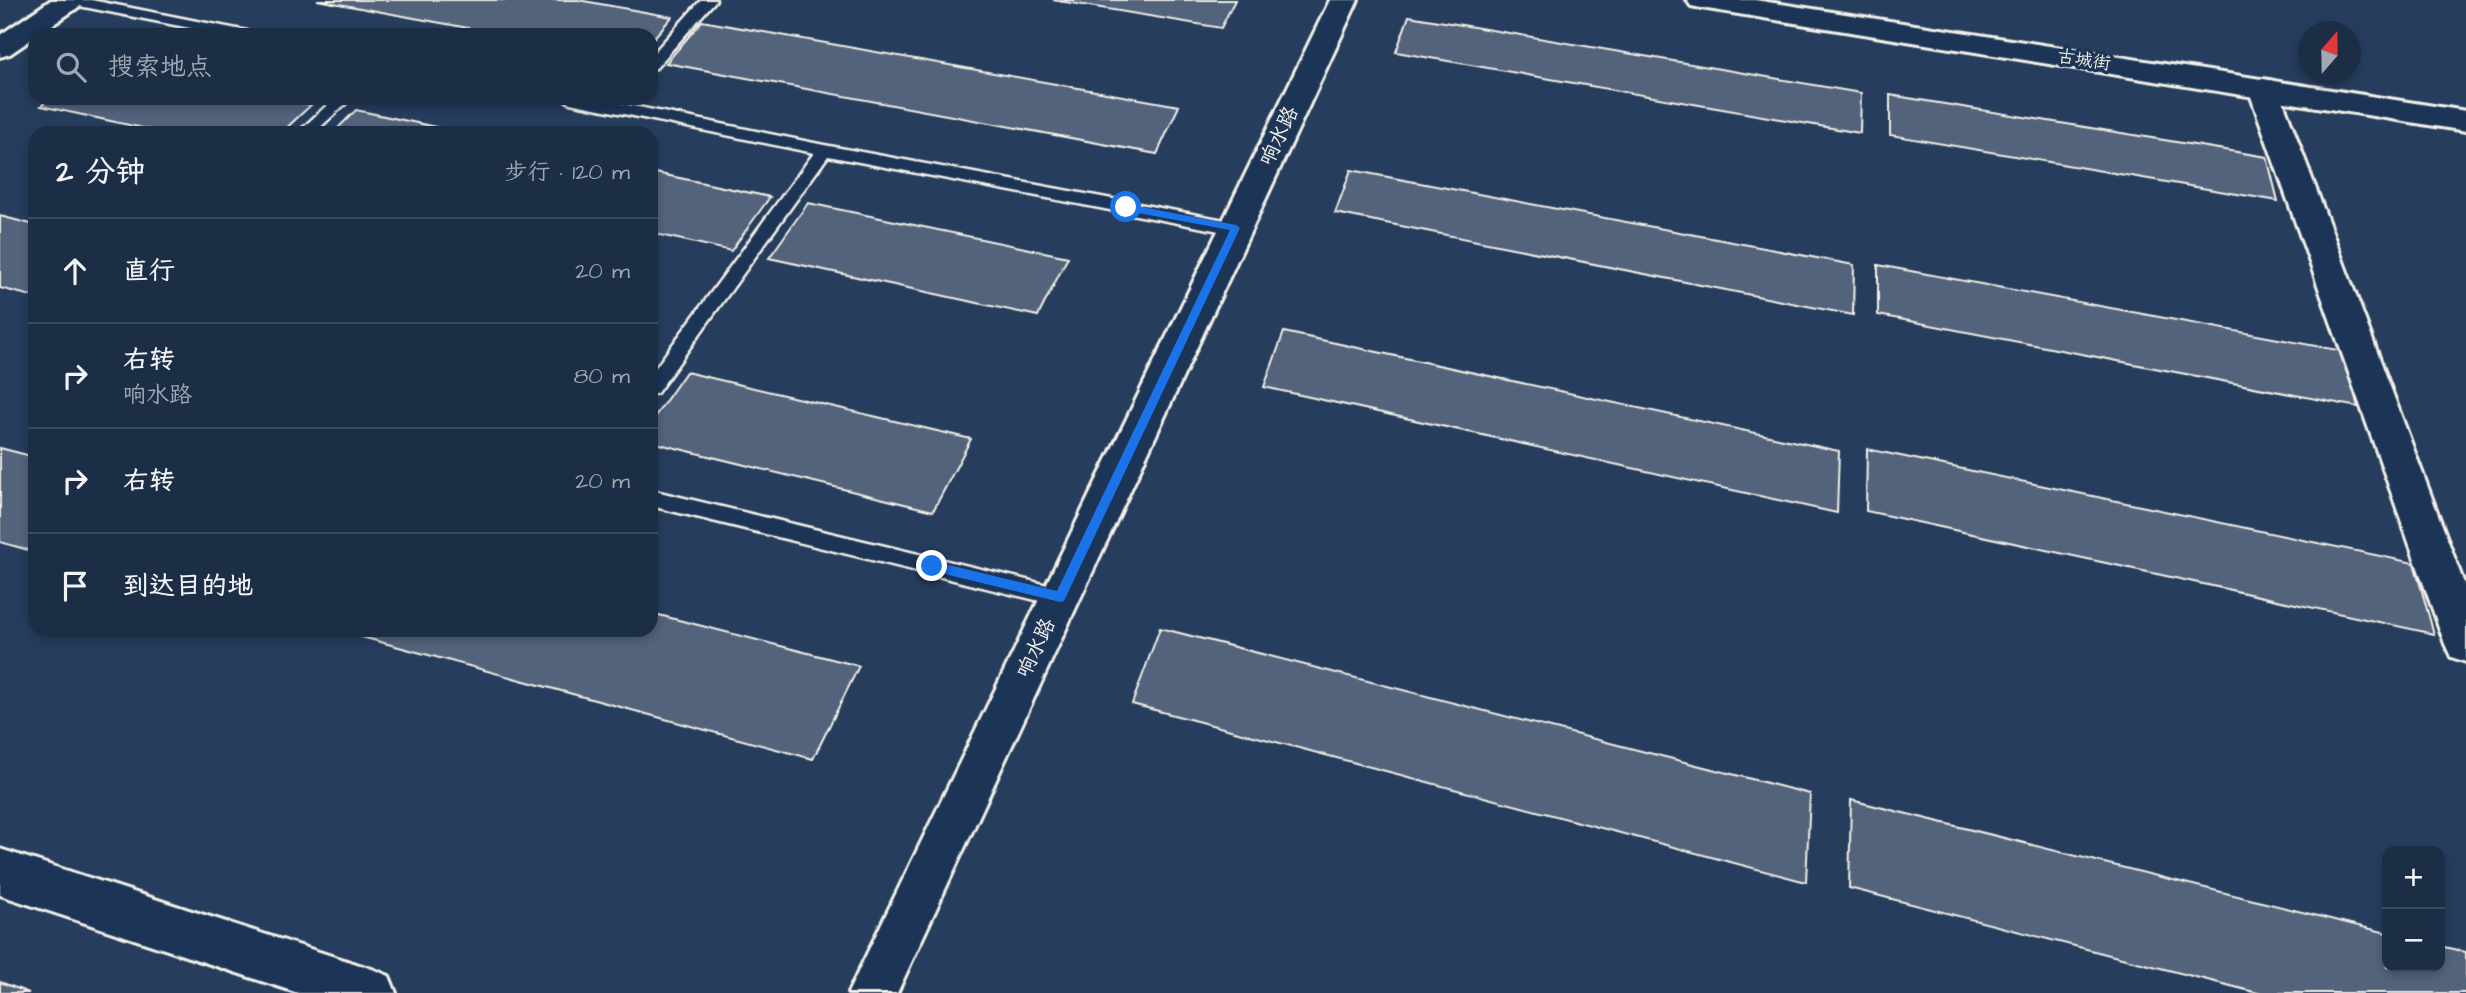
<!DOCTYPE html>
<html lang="zh">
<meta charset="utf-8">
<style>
:root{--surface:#1c2e46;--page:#25364d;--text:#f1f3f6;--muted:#a0a8b3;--line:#3a4a5f}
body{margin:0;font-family:"Architects Daughter","LXGW WenKai TC",sans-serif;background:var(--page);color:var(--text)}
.controls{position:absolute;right:21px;bottom:21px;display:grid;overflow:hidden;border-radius:14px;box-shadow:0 4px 10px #0003}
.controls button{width:63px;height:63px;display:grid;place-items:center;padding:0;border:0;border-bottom:2px solid var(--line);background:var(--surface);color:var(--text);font:35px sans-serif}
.compass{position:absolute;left:2298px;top:21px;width:63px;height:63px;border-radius:50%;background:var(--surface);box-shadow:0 4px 10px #0003;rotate:20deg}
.stop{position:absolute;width:21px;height:21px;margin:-16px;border:5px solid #1a73e8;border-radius:50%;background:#fff}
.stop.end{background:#1a73e8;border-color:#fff;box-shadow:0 2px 7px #0008}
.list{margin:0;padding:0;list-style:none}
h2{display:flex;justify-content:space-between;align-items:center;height:91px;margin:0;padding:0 28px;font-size:30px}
h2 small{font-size:23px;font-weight:400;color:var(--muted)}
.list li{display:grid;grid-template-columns:46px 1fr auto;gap:21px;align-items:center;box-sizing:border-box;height:105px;padding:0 28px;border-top:2px solid var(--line)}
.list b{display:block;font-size:26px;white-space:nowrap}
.list p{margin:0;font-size:23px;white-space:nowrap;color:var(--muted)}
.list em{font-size:23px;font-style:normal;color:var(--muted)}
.icon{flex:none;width:38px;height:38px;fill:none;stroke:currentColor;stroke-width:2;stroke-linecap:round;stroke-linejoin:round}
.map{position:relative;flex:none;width:2466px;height:993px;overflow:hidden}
.search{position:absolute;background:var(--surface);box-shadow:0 4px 10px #0003;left:28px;top:28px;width:630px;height:77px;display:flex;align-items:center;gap:18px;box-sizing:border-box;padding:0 24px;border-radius:21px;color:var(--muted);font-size:26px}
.panel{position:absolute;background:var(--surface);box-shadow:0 4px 10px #0003;left:28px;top:126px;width:630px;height:511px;border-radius:21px}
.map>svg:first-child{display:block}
.building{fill:#52647b;stroke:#f4f1e8;stroke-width:2}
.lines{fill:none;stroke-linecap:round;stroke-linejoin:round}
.service-casing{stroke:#f4f1e8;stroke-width:5}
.minor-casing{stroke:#f4f1e8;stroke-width:6}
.tertiary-casing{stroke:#f4f1e8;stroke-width:6}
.service{fill:#1d3557;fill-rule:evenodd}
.minor{fill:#1d3557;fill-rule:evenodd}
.tertiary{fill:#1d3557;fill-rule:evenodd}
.route{fill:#1a73e8}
.labels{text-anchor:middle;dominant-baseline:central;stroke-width:7;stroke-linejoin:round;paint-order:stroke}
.far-street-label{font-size:18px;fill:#f4f1e8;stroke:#1d3557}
.street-label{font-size:21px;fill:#f4f1e8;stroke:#1d3557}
</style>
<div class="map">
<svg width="2466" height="993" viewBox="0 0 2466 993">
<rect width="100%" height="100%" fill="#263d5d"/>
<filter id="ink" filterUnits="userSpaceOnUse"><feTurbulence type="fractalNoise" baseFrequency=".0143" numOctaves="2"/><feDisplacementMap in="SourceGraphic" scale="14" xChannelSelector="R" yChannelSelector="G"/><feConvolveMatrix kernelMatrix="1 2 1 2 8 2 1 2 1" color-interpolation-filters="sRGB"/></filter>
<g filter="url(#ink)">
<!-- building -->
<path class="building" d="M317,0H578L672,17L651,41V35H506Z
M1053,0H1235L1221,28Z
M1409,16L1861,93L1860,133L1396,52Z
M702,21L1179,106L1157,154L666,63Z
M1890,95L2267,157L2278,201L1890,135Z
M51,98H276L311,105L281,133H166L41,106Z
M356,110L464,133H333Z
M1351,170L1854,265L1853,315L1335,213Z
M651,172L770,197L731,251L651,233Z
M808,203L1068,257L1038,316L769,258Z
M0,216L35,225V297L0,288Z
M1878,265L2343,351L2358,407L1878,315Z
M1284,332L1839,451L1837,513L1264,387Z
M686,372L971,439L933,511L651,442V422Z
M0,448L35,457V552L0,542Z
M1867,449L2414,563L2434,634L1866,511Z
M651,613L859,666L813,759L336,630H651Z
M1160,628L1810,794L1806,882L1132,704Z
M1851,800L2387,933V967H2440V946L2466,952V993H2258L1849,888Z
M0,982L29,993H0Z"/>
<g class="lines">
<!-- service casing -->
<g class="service-casing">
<path id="service" d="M62,0H91L247,31L254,35H225L69,4Z
M701,0H716L656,68L651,70V56Z
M335,98H352L314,133H297Z
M562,98H594L824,145L1235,222L1243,228L1235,234L828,156L657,393L651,395V374L814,153L570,103Z
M651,490L1060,588L1067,591L1070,597L1067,603L1060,606L651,506Z"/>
</g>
<!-- minor casing -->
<g class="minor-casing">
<path id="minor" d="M2263,79L2274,81L2278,88L2466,589V662L2451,657L2445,644L2248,88L2252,81Z
M0,849L372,969L389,976L396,993H298L0,895Z"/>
</g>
<!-- tertiary casing -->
<g class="tertiary-casing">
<path id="tertiary" d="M51,0H84L80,6L10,54L0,57V35Z
M1330,0H1358L897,993H848Z
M1687,0H1755L2466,111V131L1701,8L1691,6Z"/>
</g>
<!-- service -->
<use href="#service" class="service"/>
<!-- minor -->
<use href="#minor" class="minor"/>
<!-- tertiary -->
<use href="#tertiary" class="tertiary"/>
</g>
</g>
<!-- route -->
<path class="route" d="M1126,204L1236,225L1240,228L1064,601L1060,602L928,570L926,566L932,561L1057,591L1230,230L1122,210L1121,207Z"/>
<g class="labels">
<!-- far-street labels -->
<g class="far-street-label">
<text transform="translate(2084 60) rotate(9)">古城街</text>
</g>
<!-- street labels -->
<g class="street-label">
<text transform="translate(1279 136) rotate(-65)">响水路</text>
<text transform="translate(1036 648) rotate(-65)">响水路</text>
</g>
</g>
</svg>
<div class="controls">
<button>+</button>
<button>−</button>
</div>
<svg class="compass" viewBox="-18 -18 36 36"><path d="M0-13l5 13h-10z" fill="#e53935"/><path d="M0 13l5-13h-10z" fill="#a0a8b3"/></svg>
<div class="stop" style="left:1126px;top:207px"></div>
<div class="stop end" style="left:932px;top:566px"></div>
<div class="search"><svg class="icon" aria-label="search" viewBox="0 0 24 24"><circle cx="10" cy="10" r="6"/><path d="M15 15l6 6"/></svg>搜索地点</div>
<section class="panel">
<h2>2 分钟<small>步行 · 120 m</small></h2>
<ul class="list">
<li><svg class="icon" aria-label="ahead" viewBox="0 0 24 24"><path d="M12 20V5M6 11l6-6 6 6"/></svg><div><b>直行</b></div><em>20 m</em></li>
<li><svg class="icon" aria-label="right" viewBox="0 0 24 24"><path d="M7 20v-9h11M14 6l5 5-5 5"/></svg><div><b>右转</b><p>响水路</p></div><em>80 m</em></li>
<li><svg class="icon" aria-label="right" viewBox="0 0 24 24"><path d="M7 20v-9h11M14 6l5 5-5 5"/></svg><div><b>右转</b></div><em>20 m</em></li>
<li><svg class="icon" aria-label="arrive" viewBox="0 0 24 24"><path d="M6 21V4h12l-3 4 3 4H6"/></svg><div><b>到达目的地</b></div></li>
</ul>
</section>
</div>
